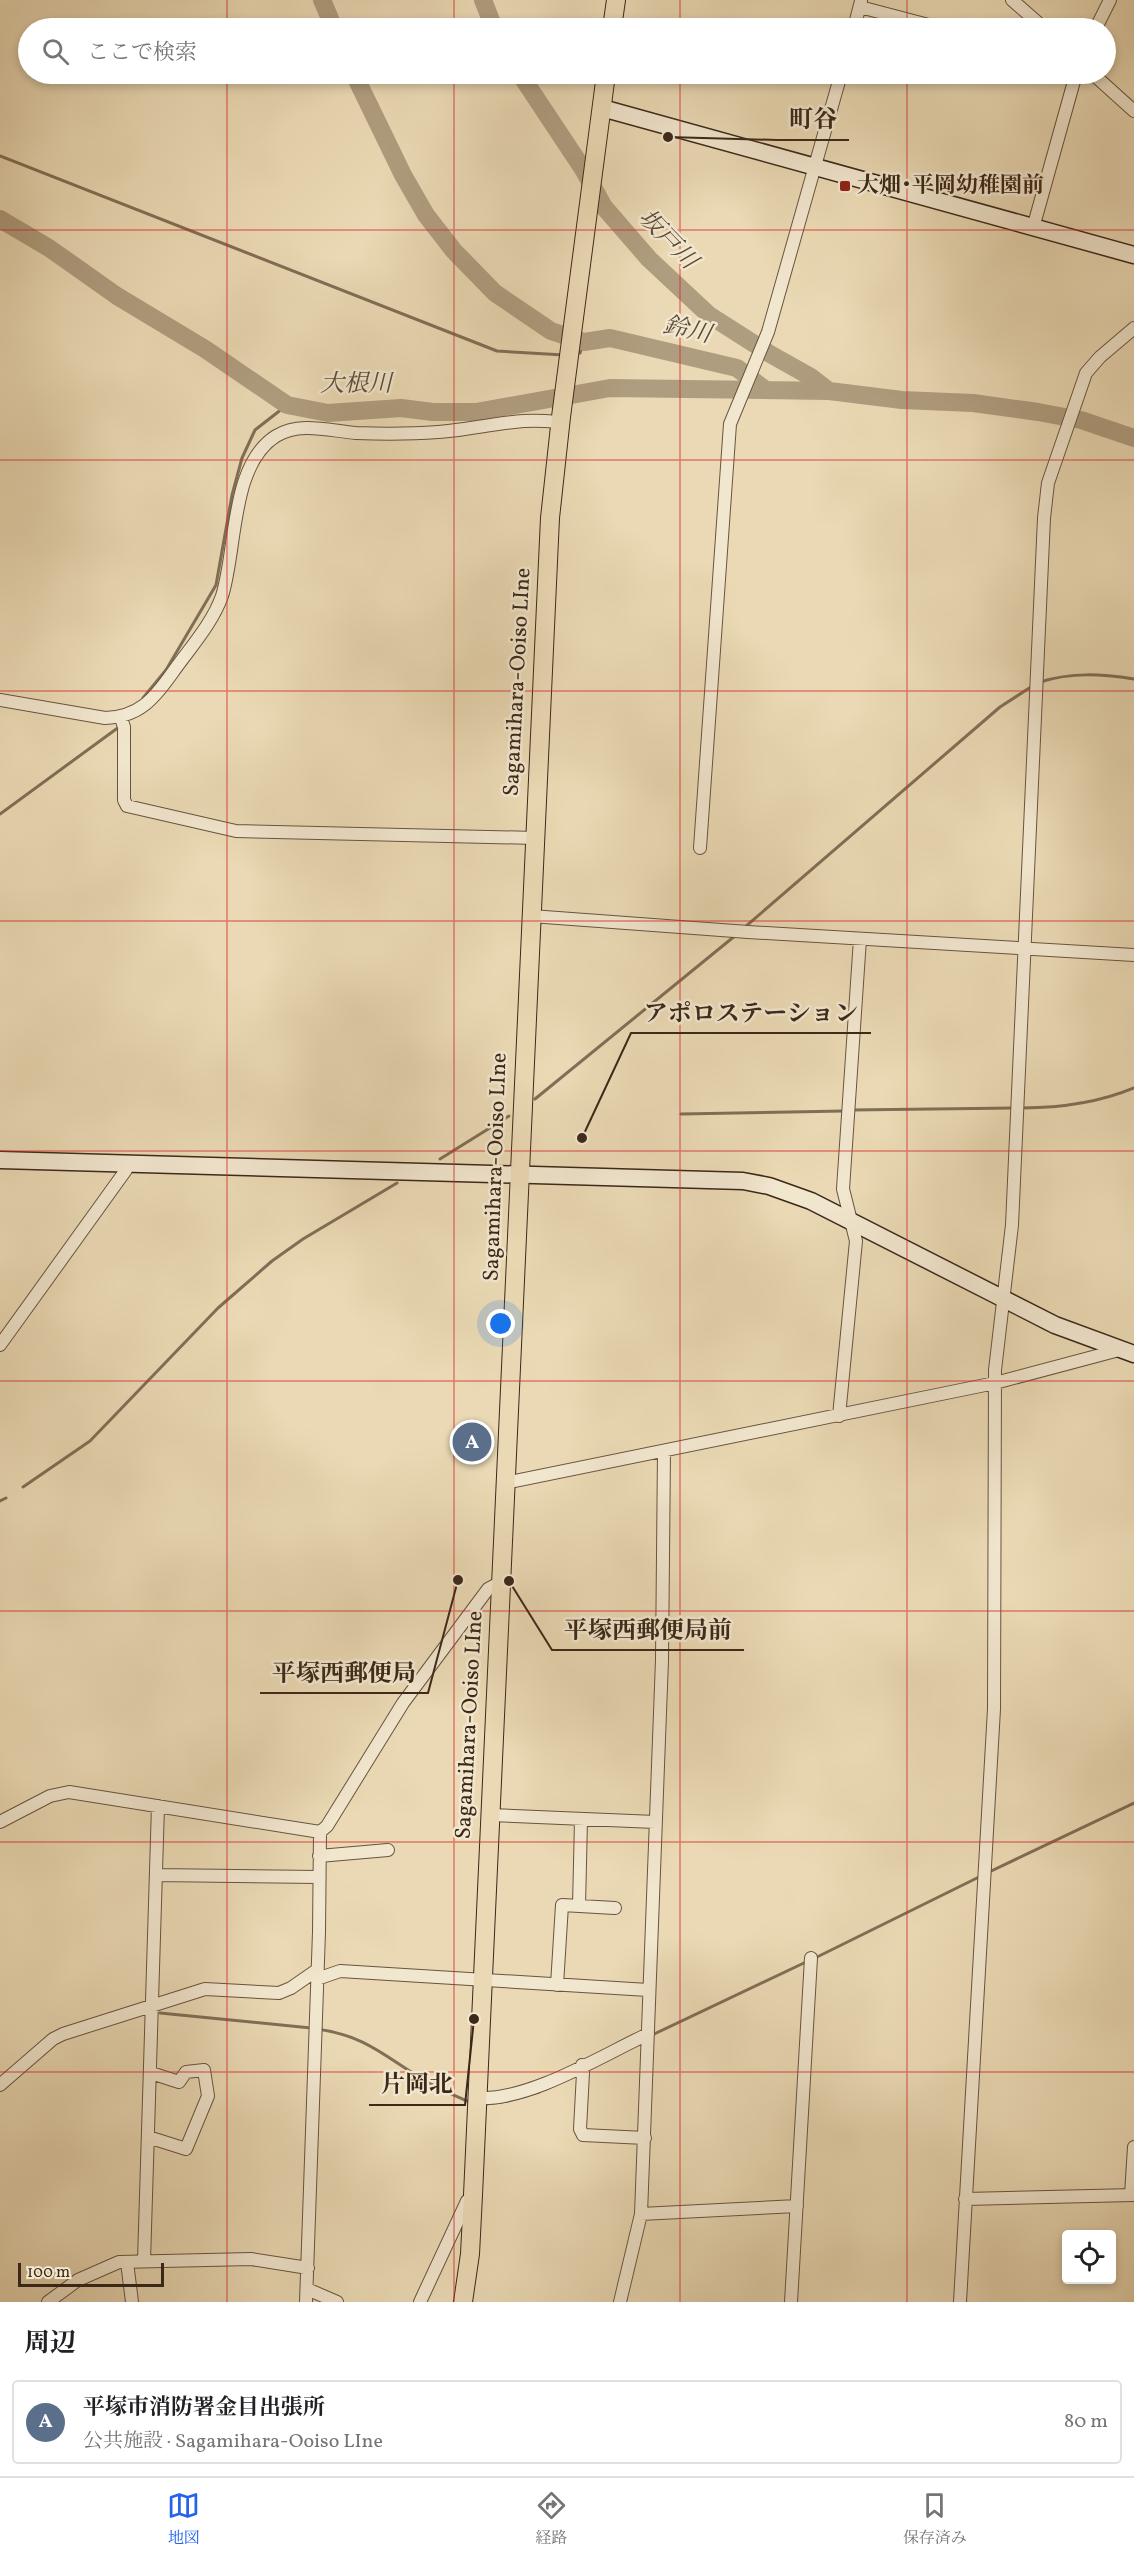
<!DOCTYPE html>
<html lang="ja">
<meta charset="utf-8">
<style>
:root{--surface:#fff;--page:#f2f2f2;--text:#202124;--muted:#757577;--line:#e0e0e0;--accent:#2563eb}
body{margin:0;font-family:Vollkorn,"Noto Serif JP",serif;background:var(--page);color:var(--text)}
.controls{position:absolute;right:18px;bottom:18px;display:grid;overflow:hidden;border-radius:6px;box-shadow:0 3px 9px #0003}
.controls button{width:54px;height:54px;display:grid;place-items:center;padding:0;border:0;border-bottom:2px solid var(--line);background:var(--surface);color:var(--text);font:30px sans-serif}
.scale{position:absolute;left:18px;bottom:15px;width:146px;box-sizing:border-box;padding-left:6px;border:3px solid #3c2819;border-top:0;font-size:16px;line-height:21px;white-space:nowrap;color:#3c2819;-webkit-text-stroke:4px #f1e6ce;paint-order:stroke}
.you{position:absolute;left:501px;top:1324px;width:21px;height:21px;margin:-15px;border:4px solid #fff;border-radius:50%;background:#1a73e8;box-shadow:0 0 0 9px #1a73e833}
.badge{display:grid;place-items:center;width:39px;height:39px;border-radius:50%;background:var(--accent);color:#fff;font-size:20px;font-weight:700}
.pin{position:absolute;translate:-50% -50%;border:3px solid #fff;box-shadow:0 2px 6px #0006}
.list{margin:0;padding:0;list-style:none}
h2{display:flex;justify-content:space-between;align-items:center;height:78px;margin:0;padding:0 24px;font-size:26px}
h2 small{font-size:20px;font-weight:400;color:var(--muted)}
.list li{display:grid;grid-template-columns:39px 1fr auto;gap:18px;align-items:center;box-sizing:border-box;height:84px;margin:0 12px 12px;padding:0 12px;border:2px solid var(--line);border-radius:6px}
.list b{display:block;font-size:22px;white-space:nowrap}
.list p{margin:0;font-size:20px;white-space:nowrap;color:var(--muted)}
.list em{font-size:20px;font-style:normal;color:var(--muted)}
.icon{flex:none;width:33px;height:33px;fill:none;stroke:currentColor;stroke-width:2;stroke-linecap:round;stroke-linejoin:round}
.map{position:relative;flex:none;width:1134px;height:2302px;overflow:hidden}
.search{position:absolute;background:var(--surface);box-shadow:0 3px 9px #0003;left:18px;right:18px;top:18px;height:66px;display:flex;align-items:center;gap:15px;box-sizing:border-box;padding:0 21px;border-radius:33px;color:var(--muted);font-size:22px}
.sheet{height:174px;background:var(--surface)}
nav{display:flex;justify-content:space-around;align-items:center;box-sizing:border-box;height:84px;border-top:2px solid var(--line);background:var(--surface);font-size:16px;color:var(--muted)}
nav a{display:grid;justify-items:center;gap:3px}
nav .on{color:var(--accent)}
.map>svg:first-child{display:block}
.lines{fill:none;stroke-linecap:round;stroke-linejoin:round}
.stream{stroke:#816e56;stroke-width:3}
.river{stroke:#af9d7f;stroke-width:18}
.street-casing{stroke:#685440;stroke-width:14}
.secondary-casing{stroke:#3c2819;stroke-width:19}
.primary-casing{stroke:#3c2819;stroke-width:20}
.street{stroke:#f1e6ce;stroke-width:12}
.secondary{stroke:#f1e6ce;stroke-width:16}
.primary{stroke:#ead9b4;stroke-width:18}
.grid{fill:none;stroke:#d62828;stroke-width:1.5;stroke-opacity:0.55}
.poi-dot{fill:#8f2418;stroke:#f1e6ce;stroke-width:2}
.labels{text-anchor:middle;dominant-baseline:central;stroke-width:5;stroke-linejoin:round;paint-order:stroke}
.poi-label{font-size:22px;font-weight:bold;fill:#3c2819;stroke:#f1e6ce;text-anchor:start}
.street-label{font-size:22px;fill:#3c2819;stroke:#f1e6ce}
.water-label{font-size:24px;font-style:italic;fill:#5e4b38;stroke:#f1e6ce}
.leader{fill:none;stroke:#3c2819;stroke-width:2}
.callout-dot{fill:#3c2819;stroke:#f1e6ce;stroke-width:2}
.callout-label{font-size:24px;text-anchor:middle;font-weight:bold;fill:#3c2819;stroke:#f1e6ce;stroke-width:5;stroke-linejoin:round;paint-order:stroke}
</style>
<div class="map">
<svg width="1134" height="2302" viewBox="0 0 1134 2302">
<rect width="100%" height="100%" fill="#ead9b4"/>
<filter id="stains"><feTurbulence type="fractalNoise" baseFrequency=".00333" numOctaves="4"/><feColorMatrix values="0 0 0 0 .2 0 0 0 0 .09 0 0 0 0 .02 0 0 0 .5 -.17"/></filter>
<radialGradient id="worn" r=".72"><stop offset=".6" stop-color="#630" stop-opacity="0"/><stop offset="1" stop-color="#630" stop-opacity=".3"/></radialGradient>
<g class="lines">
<!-- stream -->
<path class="stream" d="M0,156L497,351L564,355
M576,353H580L584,342
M1040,682C1072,672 1101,674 1134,679
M143,698L166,670L216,585L232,495L242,458L255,430L287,405
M0,814L119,727
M745,927L1000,707L1034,685
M535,1099L736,935
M1022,1108C1060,1108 1098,1103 1134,1088
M851,1110L1015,1108
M681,1114L844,1111
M440,1159L509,1116
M23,1487L90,1441L218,1308L272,1261L303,1239L397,1183
M0,1501L6,1498
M987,1873L1134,1803
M815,1958L981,1876
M160,2013L311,2028
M317,2029C369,2036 388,2060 431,2084C443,2091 456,2096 469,2102
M652,2035L806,1962
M486,2104L508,2101L539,2092"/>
<!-- river -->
<path class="river" d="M322,0L334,28
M483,0L494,28
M354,74L403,175L426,215L454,251L495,293L551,331L584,342L610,338L737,368L763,388
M520,74L583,169L604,207L649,259L709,315L770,354L811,377L829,391
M0,219L49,248L117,296L205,349L287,405L328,413L401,408L433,412H476L610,388L829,391L902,400L973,403L1038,412L1081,420L1134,438"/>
<!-- street casing -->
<g class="street-casing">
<path id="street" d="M1012,0L1044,28
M860,7L940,28
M854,28L861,1
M1096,28L1110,0
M1093,74L1134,111
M1033,228L1076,74
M0,700L105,718C139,717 154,699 173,672C190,648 212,624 222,596C237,549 230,465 276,436C300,421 330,431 356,433C383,434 411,434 438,432C467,430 495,423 524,421C536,420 548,421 560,422
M121,718L124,727V800L127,806L236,831L535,838
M700,848L730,424L768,332L841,74
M531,916L748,932L1134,955
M0,1345L126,1170V1163
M839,1416L856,1241L843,1189L860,939
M505,1483L995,1383L1119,1350
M490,1815L655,1822
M0,1822L50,1796L69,1792L320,1832
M319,1856L388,1850
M156,1875L319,1877
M579,1906L581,1820
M317,1979L340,1971L648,1990
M557,1985L562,1905L615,1908
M582,2065L583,2073L580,2129L583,2135L645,2138
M0,2085L53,2039L63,2034L205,1989L279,1993L291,1988L317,1970
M478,2098C529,2101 601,2056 648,2034
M148,2137L186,2149L208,2096L204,2070L186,2072L179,2082L151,2073
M1131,2195L1134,2147
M965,2199L1134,2195
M641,2214L797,2206
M144,2261L158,1806
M127,2262L132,2302
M307,2289L337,2302
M48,2302L78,2280L119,2262L251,2259L308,2268
M306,2302L319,1932L320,1832L327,1826L403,1703L488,1589L501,1582
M420,2302L467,2201L473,2196
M620,2302L641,2214L662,1660L664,1451
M791,2302L811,1958
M960,2302L994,1709L995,1370L1012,1225L1044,518L1048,483L1086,373L1100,357L1134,328"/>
</g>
<!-- secondary casing -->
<g class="secondary-casing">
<path id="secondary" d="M602,108L1134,255
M0,1160L743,1181L769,1186L811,1201L1055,1325L1134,1354"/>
</g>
<!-- primary casing -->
<g class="primary-casing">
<path id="primary" d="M612,28L616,0
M463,2302L470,2254L473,2195L550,518L561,417L606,74"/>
</g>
<!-- street -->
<use href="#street" class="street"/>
<!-- secondary -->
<use href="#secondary" class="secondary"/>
<!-- primary -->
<use href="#primary" class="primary"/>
</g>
<!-- grid -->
<path class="grid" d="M227,0V28M454,0V28M680,0V28M907,0V28M227,74V2302M454,74V2302M680,74V2302M907,74V2302M0,230H1134M0,460H1134M0,691H1134M0,921H1134M0,1151H1134M0,1381H1134M0,1611H1134M0,1842H1134M0,2072H1134"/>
<!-- markers -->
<rect class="poi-dot" x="839" y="180" width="12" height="12" rx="3"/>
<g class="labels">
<!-- poi labels -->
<g class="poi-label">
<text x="857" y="186">大畑･平岡幼稚園前</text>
</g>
<!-- street labels -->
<g class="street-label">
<text transform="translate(518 682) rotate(-87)">Sagamihara-Ooiso LIne</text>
<text transform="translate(496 1167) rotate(-88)">Sagamihara-Ooiso LIne</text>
<text transform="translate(470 1725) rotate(-87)">Sagamihara-Ooiso LIne</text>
</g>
<!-- water labels -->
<g class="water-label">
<text transform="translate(667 240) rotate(46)">坂戸川</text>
<text transform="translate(687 331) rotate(13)">鈴川</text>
<text x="356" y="385">大根川</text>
</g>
</g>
<!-- callouts -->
<path class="leader" d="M668 137L777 140H849M582 1138L631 1033H871M509 1581L552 1650H744M458 1580L428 1693H260M474 2019L465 2105H369"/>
<g class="callout-dot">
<circle cx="668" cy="137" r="6"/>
<circle cx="582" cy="1138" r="6"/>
<circle cx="509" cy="1581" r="6"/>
<circle cx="458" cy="1580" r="6"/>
<circle cx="474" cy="2019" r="6"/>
</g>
<g class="callout-label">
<text x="813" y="127">町谷</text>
<text x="751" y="1021">アポロステーション</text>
<text x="648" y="1638">平塚西郵便局前</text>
<text x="344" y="1681">平塚西郵便局</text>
<text x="417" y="2092">片岡北</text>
</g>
<rect width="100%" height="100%" filter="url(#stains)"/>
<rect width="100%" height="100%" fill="url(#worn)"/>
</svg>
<div class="controls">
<button><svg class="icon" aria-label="locate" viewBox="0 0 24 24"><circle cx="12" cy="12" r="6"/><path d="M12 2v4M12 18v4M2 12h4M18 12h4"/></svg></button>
</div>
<div class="scale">100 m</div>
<div class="you"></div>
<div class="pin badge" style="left:472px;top:1442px;background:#5c6f8a">A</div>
<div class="search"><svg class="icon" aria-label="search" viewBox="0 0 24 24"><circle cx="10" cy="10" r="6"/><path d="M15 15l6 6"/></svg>ここで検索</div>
</div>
<section class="sheet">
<h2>周辺<small></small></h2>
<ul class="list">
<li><span class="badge" style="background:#5c6f8a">A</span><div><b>平塚市消防署金目出張所</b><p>公共施設 · Sagamihara-Ooiso LIne</p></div><em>80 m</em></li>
</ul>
</section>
<nav>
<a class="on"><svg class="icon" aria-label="map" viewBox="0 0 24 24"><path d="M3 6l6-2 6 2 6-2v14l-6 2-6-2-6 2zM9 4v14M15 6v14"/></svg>地図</a>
<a><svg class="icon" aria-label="directions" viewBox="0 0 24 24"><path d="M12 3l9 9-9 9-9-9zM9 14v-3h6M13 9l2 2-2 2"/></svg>経路</a>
<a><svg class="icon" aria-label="saved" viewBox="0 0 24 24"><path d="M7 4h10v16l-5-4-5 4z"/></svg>保存済み</a>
</nav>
